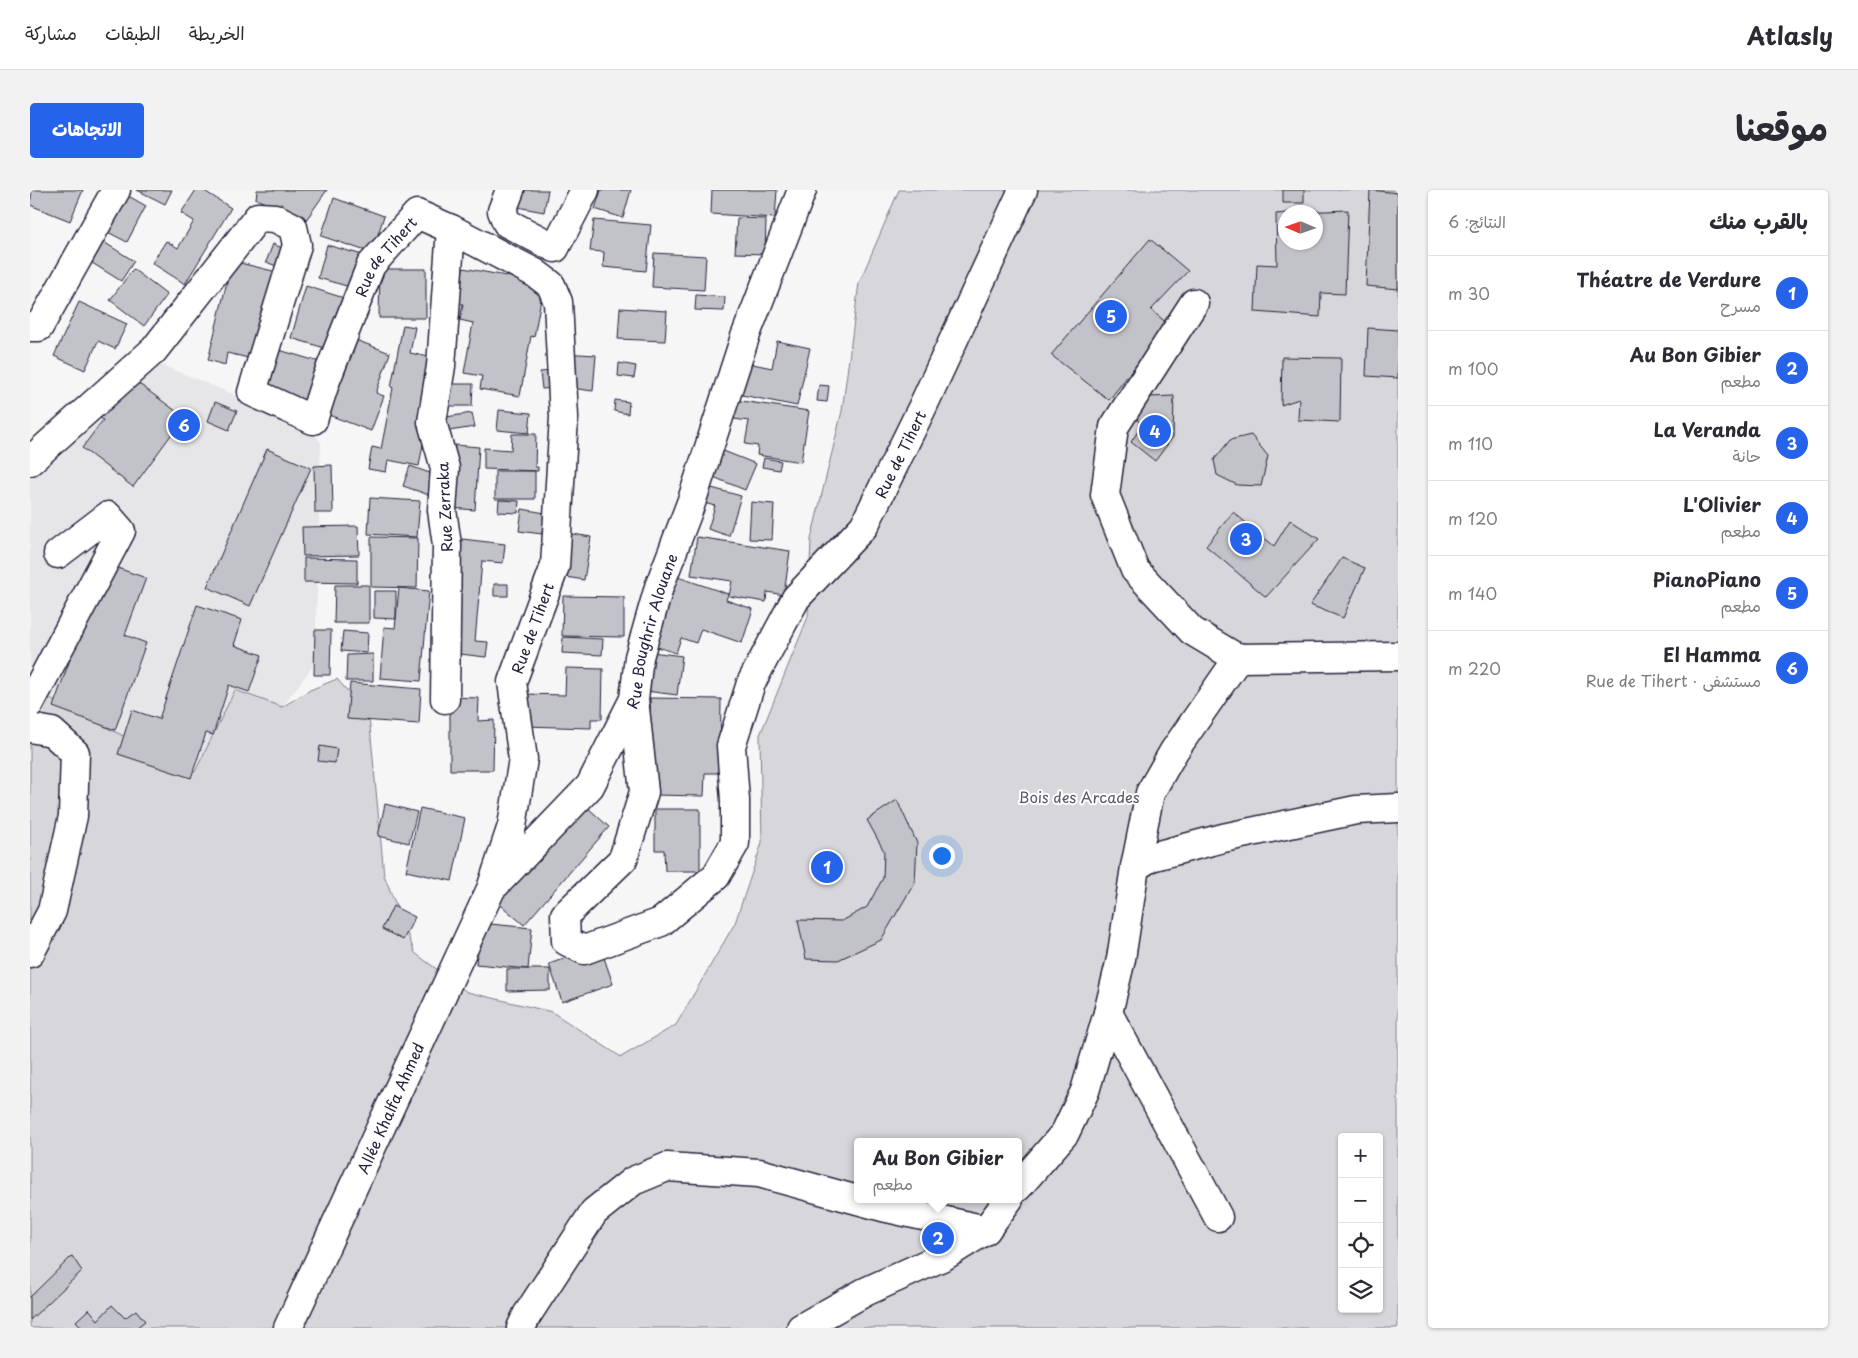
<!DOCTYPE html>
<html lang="ar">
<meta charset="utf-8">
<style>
:root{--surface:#fff;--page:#f2f2f3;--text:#2b2b33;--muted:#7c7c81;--line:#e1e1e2;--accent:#2563eb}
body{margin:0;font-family:"Playpen Sans","Playpen Sans Arabic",sans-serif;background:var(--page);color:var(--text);direction:rtl}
.controls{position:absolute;right:15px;bottom:15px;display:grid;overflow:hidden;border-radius:5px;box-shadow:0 1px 4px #0004}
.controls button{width:45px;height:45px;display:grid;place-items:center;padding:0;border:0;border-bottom:1px solid var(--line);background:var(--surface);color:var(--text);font:25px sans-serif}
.compass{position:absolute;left:1248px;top:15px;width:45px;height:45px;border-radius:50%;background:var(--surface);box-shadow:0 1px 4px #0004;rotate:272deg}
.you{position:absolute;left:911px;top:665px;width:18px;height:18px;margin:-12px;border:4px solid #fff;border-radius:50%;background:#1a73e8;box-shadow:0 0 0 8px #1a73e833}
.badge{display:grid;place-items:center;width:32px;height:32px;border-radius:50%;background:var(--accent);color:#fff;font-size:16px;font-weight:700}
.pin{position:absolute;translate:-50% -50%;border:2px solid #fff;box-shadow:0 1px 5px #0006}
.popup{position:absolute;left:824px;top:948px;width:168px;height:65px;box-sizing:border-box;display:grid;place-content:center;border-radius:5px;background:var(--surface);filter:drop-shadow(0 1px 4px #0005);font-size:16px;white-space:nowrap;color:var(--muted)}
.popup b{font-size:19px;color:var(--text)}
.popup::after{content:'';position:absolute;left:50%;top:100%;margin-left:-10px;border:10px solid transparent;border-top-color:var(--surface)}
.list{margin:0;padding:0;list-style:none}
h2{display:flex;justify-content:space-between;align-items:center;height:65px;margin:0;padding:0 20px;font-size:21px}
h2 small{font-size:16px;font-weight:400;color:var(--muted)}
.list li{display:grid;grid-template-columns:32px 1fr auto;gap:15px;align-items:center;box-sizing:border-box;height:75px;padding:0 20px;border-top:1px solid var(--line)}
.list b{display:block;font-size:19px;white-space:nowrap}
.list p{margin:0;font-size:16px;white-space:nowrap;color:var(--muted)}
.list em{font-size:16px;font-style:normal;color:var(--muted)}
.icon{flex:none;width:28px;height:28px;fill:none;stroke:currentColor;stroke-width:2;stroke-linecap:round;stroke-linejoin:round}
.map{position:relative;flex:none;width:1368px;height:1138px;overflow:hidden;direction:ltr;border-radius:5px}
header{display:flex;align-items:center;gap:30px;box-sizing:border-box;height:70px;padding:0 25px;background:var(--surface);border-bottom:1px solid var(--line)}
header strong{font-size:24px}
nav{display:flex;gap:28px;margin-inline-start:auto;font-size:18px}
.intro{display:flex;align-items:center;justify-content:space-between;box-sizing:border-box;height:120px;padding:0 30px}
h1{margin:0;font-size:35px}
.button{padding:12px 22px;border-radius:5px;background:var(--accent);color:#fff;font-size:18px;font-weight:700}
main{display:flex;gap:30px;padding:0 30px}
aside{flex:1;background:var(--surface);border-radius:5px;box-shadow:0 1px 4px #0004}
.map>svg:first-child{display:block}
.built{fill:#e6e6e9}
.green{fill:#d7d7db;stroke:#7c7c8b;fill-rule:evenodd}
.building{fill:#c2c2c9;stroke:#22223b}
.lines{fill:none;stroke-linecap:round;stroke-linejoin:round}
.minor-casing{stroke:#22223b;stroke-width:31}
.minor{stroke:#fff;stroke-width:28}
.labels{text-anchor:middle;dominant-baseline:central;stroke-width:4;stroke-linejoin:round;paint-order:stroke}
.street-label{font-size:15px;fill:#22223b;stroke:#fff}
.park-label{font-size:15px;fill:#58586b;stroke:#fff}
</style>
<header>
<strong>Atlasly</strong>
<nav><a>الخريطة</a><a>الطبقات</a><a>مشاركة</a></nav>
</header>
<div class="intro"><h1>موقعنا</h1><a class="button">الاتجاهات</a></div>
<main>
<aside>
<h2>بالقرب منك<small>النتائج: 6</small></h2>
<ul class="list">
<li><span class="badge">1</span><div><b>Théatre de Verdure</b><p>مسرح</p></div><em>30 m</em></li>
<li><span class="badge">2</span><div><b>Au Bon Gibier</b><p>مطعم</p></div><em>100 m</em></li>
<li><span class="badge">3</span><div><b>La Veranda</b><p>حانة</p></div><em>110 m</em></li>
<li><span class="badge">4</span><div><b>L'Olivier</b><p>مطعم</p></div><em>120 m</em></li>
<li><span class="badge">5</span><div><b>PianoPiano</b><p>مطعم</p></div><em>140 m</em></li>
<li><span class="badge">6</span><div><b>El Hamma</b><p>مستشفى · Rue de Tihert</p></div><em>220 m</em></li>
</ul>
</aside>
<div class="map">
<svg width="1368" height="1138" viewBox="0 0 1368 1138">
<rect width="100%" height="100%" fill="#f6f6f7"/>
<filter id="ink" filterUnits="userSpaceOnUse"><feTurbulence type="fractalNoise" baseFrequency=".02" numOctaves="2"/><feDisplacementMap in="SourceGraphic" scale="10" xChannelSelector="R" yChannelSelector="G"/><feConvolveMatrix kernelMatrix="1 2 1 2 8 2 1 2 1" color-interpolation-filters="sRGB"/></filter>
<g filter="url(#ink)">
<!-- built -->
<path class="built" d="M127,173L264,229L283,242L291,253L285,473L252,517L205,500L165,582L0,499V276Z"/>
<!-- green -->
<path class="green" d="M869,0H1368V1138H0V499L165,582L205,500L252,517L280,500L307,489L339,526L354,685L385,763L437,802L522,822L591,867L646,835L705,733L732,653L730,545L778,427L781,349L812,221L829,93ZM1256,22H1286V52H1256ZM1312,947H1349V1119H1312ZM828,952H988V1009H828Z"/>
<!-- building -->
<path class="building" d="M2,0H53L40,31L0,15Z
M88,0L116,16L97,52L68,37Z
M107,0H142L135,14Z
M166,0H173L201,18L155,94L122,73L136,51L148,58L164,31L151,23Z
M227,0H297L276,30L226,9Z
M485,0H518L514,22L482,16Z
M571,0H601L593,28L565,19Z
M682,0H747L745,28L681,24Z
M1253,0H1274V13H1253Z
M1340,0L1368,3V99L1336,96Z
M304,8L354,26L342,63L291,46Z
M1318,20L1315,104L1291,103L1290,127L1225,122L1227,74L1247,75L1246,24L1256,23V52H1286V22H1271Z
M707,28L736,29L735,64L705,63Z
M564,30L621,35L616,81L573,77L574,62L560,61Z
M1120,49L1158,81L1121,120L1138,134L1079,210L1021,165Z
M72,51L104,71L91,91L59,71Z
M243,54L261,62L254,79L236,72Z
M297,55L340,67L331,100L288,88Z
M624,63L676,66L674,100L622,97Z
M202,71L247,82L227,170L197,163L195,175L178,170Z
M433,78L514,93L504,147L501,146L490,206L450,199L452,186L434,183L443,133L430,130L433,114L427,113Z
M103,79L137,105L114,136L80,110Z
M350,79H396V128H349Z
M276,96L320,110L305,161L261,148Z
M666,105L695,107L694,121L665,120Z
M49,112L97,134L85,159L68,151L55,180L24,166Z
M590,118L637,121L635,151L588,149Z
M373,135L385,137L380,163L409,169L389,276L358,270L356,282L338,279L342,257L351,259L363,198L361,197Z
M1338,138L1368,140V188L1336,186Z
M318,147L360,163L346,203L354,206L341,241L291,222Z
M747,151L780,158L767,216L707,204L713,172L742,178Z
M239,157L293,173L281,215L226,199Z
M532,163L566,165L563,201L534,197Z
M1252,167L1311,168L1310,232L1268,230L1269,209L1251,215Z
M589,173L606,176L604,188L588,186Z
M522,181L524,198L512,199L510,182Z
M97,185L154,227L103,297L52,258L73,230L67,226Z
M409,194H443L442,216H409Z
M789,195L799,196L797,212L787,211Z
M1144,206L1143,247L1125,271L1101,252L1112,235L1105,227L1120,207Z
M698,209L779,221L771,272L727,265L728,256L715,254L719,231L696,228Z
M585,210L599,212L598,224L584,221Z
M185,212L207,221L199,240L178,231Z
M469,220L501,223L499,243L467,240Z
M442,223L445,237L419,241L416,227Z
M482,244H506L505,277H508V281L454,279V258L481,260Z
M1221,245L1238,266L1231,296L1207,295L1187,285L1184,270L1200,250Z
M425,255L449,257L445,320L421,318Z
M686,258L726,274L715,300L676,284Z
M237,259L281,278L220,416L177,397Z
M734,268L751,271L749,280L732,277Z
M302,275L303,323H285L284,276Z
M380,276L411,287L405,307L373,296Z
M465,281H505V309H465Z
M678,297L711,306L699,346L678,339L685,316L674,313Z
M340,308L390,311L387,347L338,344Z
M469,310L489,311L488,323L468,322Z
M721,312L744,314L742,350L719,349Z
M492,319L515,323L512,344L489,341Z
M1203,322L1244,356L1260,330L1289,349L1236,407L1176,356Z
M328,336L329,365L273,366L272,337Z
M531,342L561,347L554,390L524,385Z
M341,347L388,348L387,398L341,397Z
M667,347L760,361L754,405L737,402L736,412L699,406L702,391L661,385Z
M432,349L475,354L473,373L452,371L445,451L458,452L456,467L421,463Z
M274,368L327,369V393L274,392Z
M1312,368L1335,378L1313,428L1280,415Z
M79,375L116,388L95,445L116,453L85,540L23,517L60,413Z
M645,386L698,404L696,410L723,419L712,453L671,439L666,453L651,448L646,463L621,455Z
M464,394H478V406H464Z
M305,395H339V433H304Z
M369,398L399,401L391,491L350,488L354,437L365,438Z
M344,401H366V429L344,428Z
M533,406L594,407V447L532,446Z
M167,415L212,430L204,455L232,465L219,502L199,495L183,545L176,543L161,588L88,564L102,520L129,529Z
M285,440H301L300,485H284Z
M313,441L338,443L337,463L311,461Z
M533,447L573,449L572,465L532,463Z
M614,461L652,466L647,505L608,500Z
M343,464V491H316L317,465Z
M536,478L573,479L572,529H561V538L494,536L495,504L535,505Z
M320,493L391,499L389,534L317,529Z
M420,507L449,508L448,531L464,530L463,580H420Z
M620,508L691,509L690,583H675L674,606L623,605Z
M290,556L307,559L305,573L288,571Z
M867,610L887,653L885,692L851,750L808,770L776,769L768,730L812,731L837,717L853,688L854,661L837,630Z
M355,614L387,622L379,653L348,646Z
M556,616L579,637L494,735L465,710L502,667L509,672Z
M390,618L435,628L422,691L376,681Z
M625,619H670V681H635L634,660H625Z
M363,716L385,727L373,750L352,739Z
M450,733L502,738L498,779L446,774Z
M570,756L583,794L532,812L519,774Z
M477,779H520V800L477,801Z
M42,1066L52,1081L0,1130V1107Z
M82,1115L95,1128L106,1120L115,1131L106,1138H52L46,1131L59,1119L68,1130Z"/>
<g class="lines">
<!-- minor casing -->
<g class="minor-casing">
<g id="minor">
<path d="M480,0L472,21L477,33L525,58L555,0"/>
<path d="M1164,113L1084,237L1075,305L1105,380L1162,441L1207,468L1368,466"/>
<path d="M0,137H9L86,0"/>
<path id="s1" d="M0,271L124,160L228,27L245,28L263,37L267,55L222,202L283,230L296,190L341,75L387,24L421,39L505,83L521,95L528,112L534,227L525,376L482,492L493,569L482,636L461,699L258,1138"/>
<path d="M415,509L417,355L412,320L415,278L402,232L411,176L421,39"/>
<path id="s2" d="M604,509L614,602L593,669L535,725L536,751L554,760L631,732L686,686L705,653V610L701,556L721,493L766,408L834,336L892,218L993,0"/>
<path d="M0,513L91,341L78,326L28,364"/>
<path d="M0,538L22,542L45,563L43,626L22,721L0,763"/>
<path d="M1105,677L1120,603L1144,561L1209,467"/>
<path id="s3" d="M466,694L560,596L604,509L609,467L629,397L661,313L715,147L772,0"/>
<path d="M1078,823L1188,1027"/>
<path d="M988,997L1035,943L1055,901L1078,823L1091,769L1105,677L1121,667L1193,648L1326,620L1368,618"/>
<path d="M491,1138L497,1125L564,1022L603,991L637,977L729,983L853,1017L956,1040"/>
<path d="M771,1138L835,1102L914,1066L956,1040L979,1009"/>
</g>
</g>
<!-- minor -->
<use href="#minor" class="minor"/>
</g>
</g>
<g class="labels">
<!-- street labels -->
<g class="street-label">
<text stroke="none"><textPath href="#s1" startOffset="792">Rue de Tihert</textPath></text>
<text stroke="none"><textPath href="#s2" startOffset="921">Rue de Tihert</textPath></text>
<text transform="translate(414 317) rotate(-93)">Rue Zerraka</text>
<text transform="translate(502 438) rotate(-70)">Rue de Tihert</text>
<text stroke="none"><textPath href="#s3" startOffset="304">Rue Boughrir Alouane</textPath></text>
<text transform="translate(360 918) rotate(-66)">Allée Khalfa Ahmed</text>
</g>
<!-- park labels -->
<g class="park-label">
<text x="1049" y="606">Bois des Arcades</text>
</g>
</g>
</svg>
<div class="controls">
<button>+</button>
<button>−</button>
<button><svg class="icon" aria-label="locate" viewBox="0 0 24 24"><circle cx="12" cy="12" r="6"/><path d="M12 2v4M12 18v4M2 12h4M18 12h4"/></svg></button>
<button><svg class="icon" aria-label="layers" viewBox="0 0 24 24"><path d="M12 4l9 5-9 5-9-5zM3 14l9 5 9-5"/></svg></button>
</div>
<svg class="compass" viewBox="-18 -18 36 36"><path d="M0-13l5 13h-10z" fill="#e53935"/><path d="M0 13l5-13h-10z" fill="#7c7c81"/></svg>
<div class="you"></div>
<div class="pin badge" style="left:797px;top:677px">1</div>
<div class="pin badge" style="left:908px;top:1048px">2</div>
<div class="popup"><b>Au Bon Gibier</b>مطعم</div>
<div class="pin badge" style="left:1216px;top:349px">3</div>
<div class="pin badge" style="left:1125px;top:241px">4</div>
<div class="pin badge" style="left:1081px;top:126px">5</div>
<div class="pin badge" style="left:154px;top:235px">6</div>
</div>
</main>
